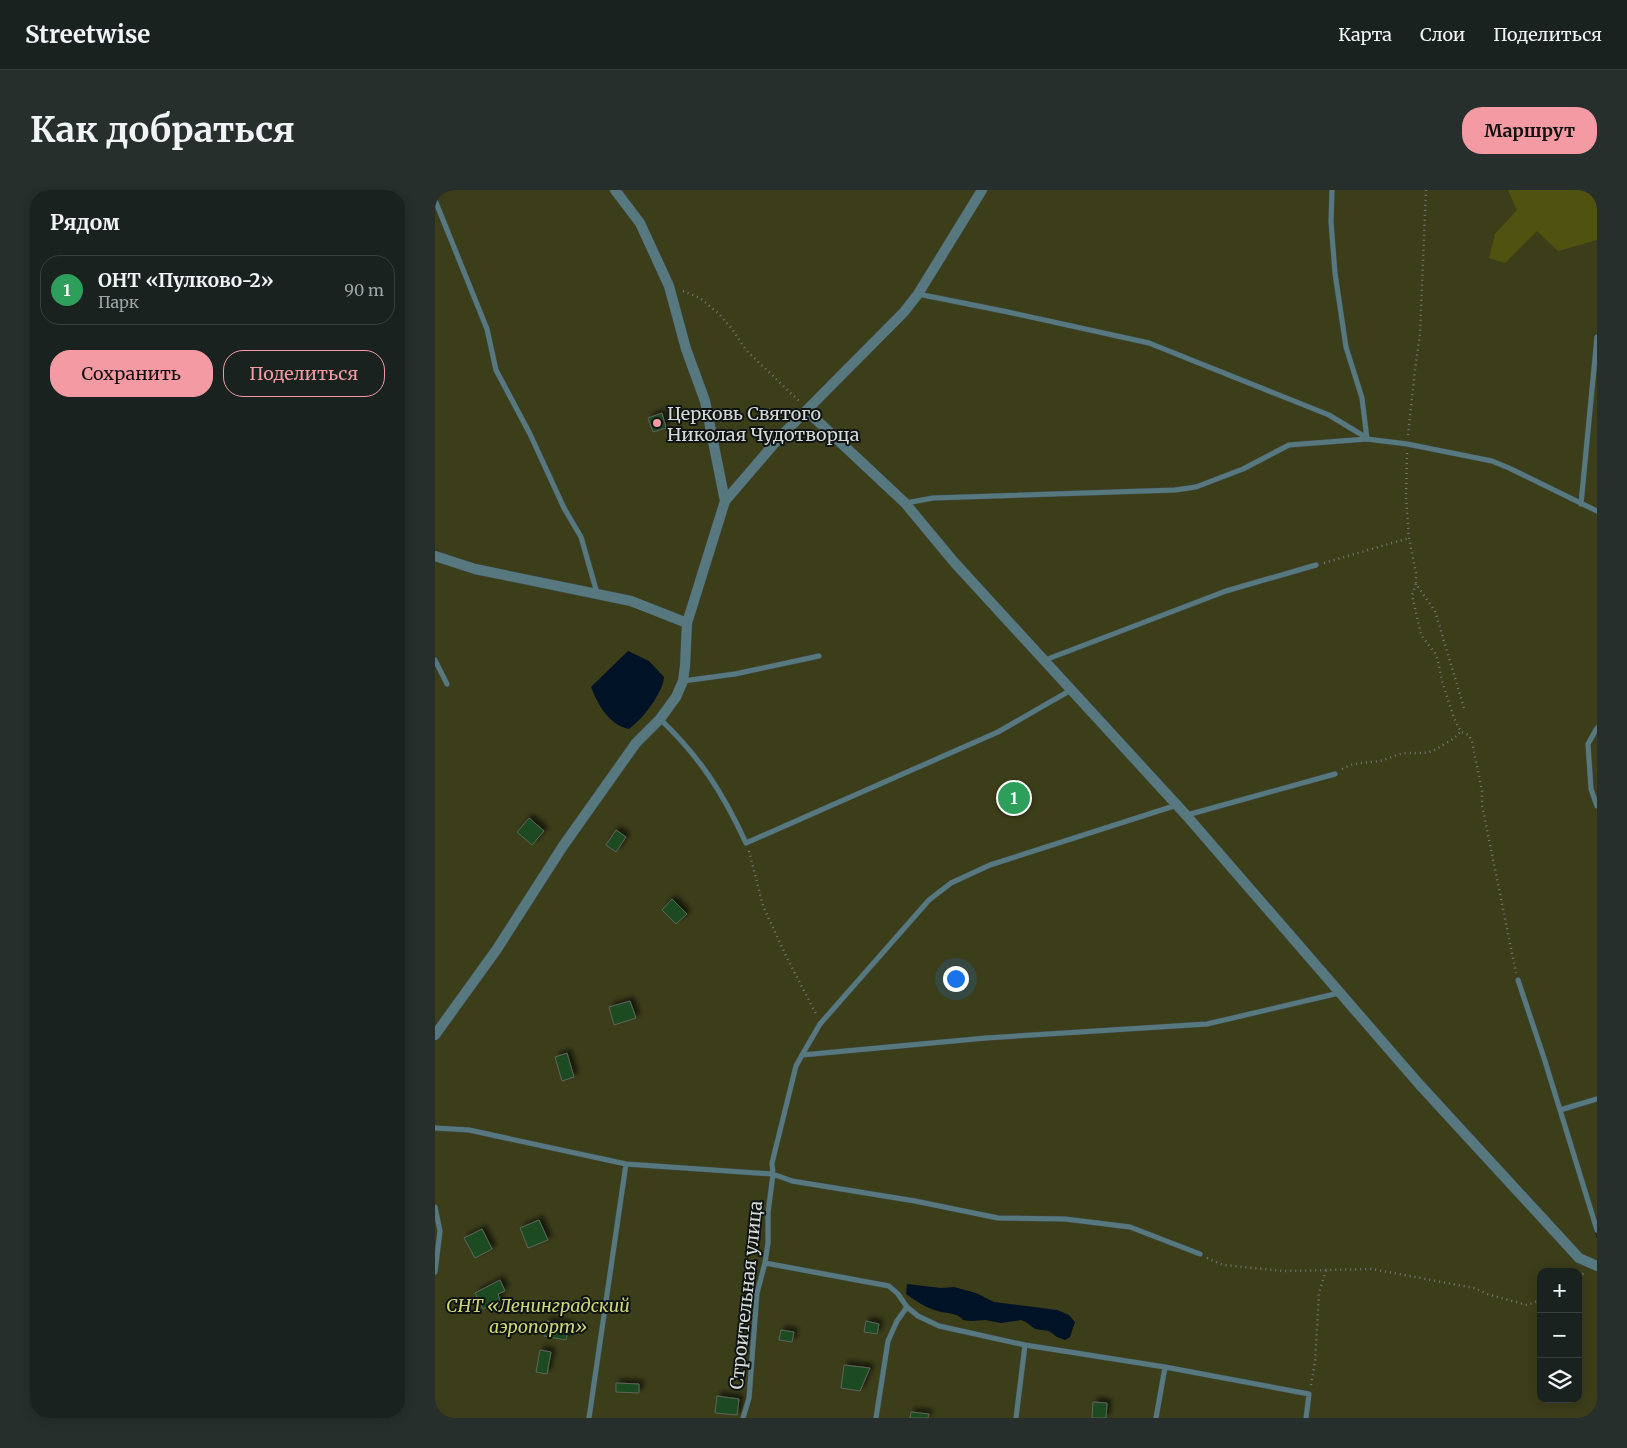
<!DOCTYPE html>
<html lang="ru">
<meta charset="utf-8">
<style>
:root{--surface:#1a2220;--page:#272f2d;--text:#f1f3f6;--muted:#9fa4a5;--line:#383f3e;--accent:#f49aa3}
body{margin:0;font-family:Merriweather,serif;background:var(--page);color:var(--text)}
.controls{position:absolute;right:15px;bottom:15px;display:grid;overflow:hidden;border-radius:10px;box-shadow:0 2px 12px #0003}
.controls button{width:45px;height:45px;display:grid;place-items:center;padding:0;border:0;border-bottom:1px solid var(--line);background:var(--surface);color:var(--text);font:25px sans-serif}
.you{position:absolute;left:520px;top:788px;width:18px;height:18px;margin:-12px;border:4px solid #fff;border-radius:50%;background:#1a73e8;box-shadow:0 0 0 8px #1a73e833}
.badge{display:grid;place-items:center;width:32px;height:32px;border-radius:50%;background:var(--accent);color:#fff;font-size:16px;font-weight:700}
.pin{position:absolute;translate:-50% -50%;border:2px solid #fff;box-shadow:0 1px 5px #0006}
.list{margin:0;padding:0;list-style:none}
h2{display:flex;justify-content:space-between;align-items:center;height:65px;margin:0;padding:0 20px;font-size:21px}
h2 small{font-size:16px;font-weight:400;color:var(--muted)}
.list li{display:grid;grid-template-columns:32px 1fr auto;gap:15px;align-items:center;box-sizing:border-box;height:70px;margin:0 10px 10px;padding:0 10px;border:1px solid var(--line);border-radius:20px}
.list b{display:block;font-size:19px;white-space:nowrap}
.list p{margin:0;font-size:16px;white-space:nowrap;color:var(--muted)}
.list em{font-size:16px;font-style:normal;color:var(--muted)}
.actions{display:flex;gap:10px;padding:15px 20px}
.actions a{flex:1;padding:11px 0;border:1px solid var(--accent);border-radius:20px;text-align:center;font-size:18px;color:var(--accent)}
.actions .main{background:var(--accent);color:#111}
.icon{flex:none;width:28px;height:28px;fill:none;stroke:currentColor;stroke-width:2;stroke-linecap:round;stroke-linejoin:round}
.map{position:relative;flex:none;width:1162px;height:1228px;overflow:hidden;border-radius:20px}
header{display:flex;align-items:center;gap:30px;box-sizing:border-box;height:70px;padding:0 25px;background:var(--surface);border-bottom:1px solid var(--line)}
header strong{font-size:24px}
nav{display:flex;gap:28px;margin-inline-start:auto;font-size:18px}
.intro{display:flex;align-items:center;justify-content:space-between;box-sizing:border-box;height:120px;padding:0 30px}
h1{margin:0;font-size:35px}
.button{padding:12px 22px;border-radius:20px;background:var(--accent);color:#111;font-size:18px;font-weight:700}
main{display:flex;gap:30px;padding:0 30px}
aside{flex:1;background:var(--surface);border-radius:20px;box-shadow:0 2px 12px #0003}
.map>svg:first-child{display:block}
.green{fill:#3c3e1a;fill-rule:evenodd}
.forest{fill:#505310}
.water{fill:#001225}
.building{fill:#1c4b21;stroke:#5d645d;filter:url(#shadow)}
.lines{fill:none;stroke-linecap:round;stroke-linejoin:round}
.service-casing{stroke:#3e4946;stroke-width:6}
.minor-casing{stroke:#3e4946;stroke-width:11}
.path{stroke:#707a77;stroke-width:2.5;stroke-dasharray:1 4;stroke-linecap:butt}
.service{stroke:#57787f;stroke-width:5}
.minor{stroke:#57787f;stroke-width:10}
.poi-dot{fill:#f49aa3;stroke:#0f1413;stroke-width:2}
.labels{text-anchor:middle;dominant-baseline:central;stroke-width:4;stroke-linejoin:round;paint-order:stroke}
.poi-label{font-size:18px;fill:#d3dad8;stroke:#0f1413;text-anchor:start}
.street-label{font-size:18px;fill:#d3dad8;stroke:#0f1413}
.park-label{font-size:18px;font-style:italic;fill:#ced579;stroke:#0f1413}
</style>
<header>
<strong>Streetwise</strong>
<nav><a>Карта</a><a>Слои</a><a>Поделиться</a></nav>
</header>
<div class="intro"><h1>Как добраться</h1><a class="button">Маршрут</a></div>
<main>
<aside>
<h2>Рядом<small></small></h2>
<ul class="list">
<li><span class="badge" style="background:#2e9e5b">1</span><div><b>ОНТ «Пулково-2»</b><p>Парк</p></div><em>90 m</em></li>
</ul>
<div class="actions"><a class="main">Сохранить</a><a>Поделиться</a></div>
</aside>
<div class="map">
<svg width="1162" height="1228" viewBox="0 0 1162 1228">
<defs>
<filter id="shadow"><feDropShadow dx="4" dy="-4" stdDeviation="2.5" flood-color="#0009"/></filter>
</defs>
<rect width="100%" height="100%" fill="#222d2a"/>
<!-- green -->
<path class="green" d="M0,0H1162V1040L1134,952L1162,1050V1228H0ZM1106,1082H1143V1209H1106Z"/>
<!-- forest -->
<path class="forest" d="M1073,0H1162V50L1123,61L1102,41L1070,73L1054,68L1060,44L1082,20Z"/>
<!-- water -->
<path class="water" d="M193,461L214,471L229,487C228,503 207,530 194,539C174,535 163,515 156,497Z
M472,1094L506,1098L519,1097L541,1103L559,1112L622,1120L634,1125L640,1132L635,1147L630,1150L622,1147L614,1141L600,1139L591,1132L586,1130L566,1133L550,1130L536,1131L528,1130C523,1122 511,1124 503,1121C491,1118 481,1111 471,1104Z"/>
<!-- building -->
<path class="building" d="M227,223L231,238L218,242L213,228Z
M94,628L109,641L97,655L82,642Z
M181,640L191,647L181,662L171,655Z
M237,709L252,724L241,734L227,720Z
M195,811L201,828L179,835L174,817Z
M132,863L139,887L127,891L120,867Z
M104,1030L113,1050L93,1058L85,1038Z
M47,1039L57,1059L40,1068L29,1048Z
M65,1090L70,1101L63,1104L65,1110L48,1119L40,1103Z
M112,1131L134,1135L131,1150L109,1146Z
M431,1131L444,1134L442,1144L429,1142Z
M346,1140L359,1142L357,1152L344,1150Z
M105,1160L116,1162L112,1184L101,1182Z
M409,1175L435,1178L425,1201L406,1198Z
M181,1193L204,1194V1203L181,1202Z
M282,1206L304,1209L302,1225L280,1223Z
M658,1212L672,1213L671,1228H657Z
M476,1222L494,1224L493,1228H475Z"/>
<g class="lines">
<!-- service casing -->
<g class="service-casing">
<path id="service" d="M897,0L896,32L900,83L911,157L927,208L932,249
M0,10L52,139L61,180L95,244L129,318L146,347L162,403
M483,104L573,122L714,153L894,225L932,248
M471,313L498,308L740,300L761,297L808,279L854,255L932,249L972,254L1057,271L1074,278L1162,321
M1146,314L1162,147
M0,470L12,494
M610,470L791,401L881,375
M248,491L300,484L384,466
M225,529C265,567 288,603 311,653L563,542L636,500
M1162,538L1153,554L1156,599L1162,616
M752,625L900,584
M1083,790L1109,868L1162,1040
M367,865L551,848L772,834L904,803
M1125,920L1162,909
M0,938L34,940L191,974L338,984L357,991L480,1011L563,1028L630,1029L695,1037L765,1064
M0,1017L5,1041L0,1082
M330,1073L454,1096L463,1104L472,1117L483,1126L504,1136L590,1155L730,1177L874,1204L871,1228
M154,1228L191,974
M308,1228L314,1208L322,1103L330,1073L333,1053V1023L338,984L337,973L361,876L367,865L385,834L494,710L516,693L555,675L742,615
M441,1228L453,1151L462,1131L472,1117
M581,1228L590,1155
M721,1228L730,1177"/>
</g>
<!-- minor casing -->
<g class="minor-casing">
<path id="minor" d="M180,0L205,33L234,96L251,159L270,211L290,311
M372,221L470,313L519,372L751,625L984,894L1144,1068L1162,1076
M0,366L40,379L196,411L252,433
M0,845L62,759L128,656L201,553L225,529L241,507L248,491L250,476L252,433L290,311L345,247L469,122L483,104L547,0"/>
</g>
<!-- path -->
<path class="path" d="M248,101L265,108L284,124L297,139L311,160L365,212
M973,245L980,180L985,144L991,0
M972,263L971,307L974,348L981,383V394L1000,421L1029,518
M889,373L974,348
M981,394L977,405L986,445L1000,463L1003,471L1007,491L1019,528L1026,542L1034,545L1037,552L1047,601V615L1081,783
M907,579C919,572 932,573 945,571C953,569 961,564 971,563C991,563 993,565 1011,553C1017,550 1021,547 1026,541
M314,661L328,716L352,768L381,824
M772,1068L788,1075L849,1081L937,1079L1039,1098L1055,1105L1092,1115L1106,1110
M1143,1086L1150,1083
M876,1195L880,1172L884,1103L891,1080"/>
<!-- service -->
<use href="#service" class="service"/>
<!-- minor -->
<use href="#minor" class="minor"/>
</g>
<!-- markers -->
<circle class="poi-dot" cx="222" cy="233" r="5"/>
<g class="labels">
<!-- poi labels -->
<g class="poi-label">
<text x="232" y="223">Церковь Святого<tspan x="232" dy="21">Николая Чудотворца</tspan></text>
</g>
<!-- street labels -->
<g class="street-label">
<text transform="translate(311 1105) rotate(-84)">Строительная улица</text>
</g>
<!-- park labels -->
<g class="park-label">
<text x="103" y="1115">СНТ «Ленинградский<tspan x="103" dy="21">аэропорт»</tspan></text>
</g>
</g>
</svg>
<div class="controls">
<button>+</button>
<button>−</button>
<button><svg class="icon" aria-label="layers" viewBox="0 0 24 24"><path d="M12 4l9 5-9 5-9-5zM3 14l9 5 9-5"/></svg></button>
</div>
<div class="you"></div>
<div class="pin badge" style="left:579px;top:608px;background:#2e9e5b">1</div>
</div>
</main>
